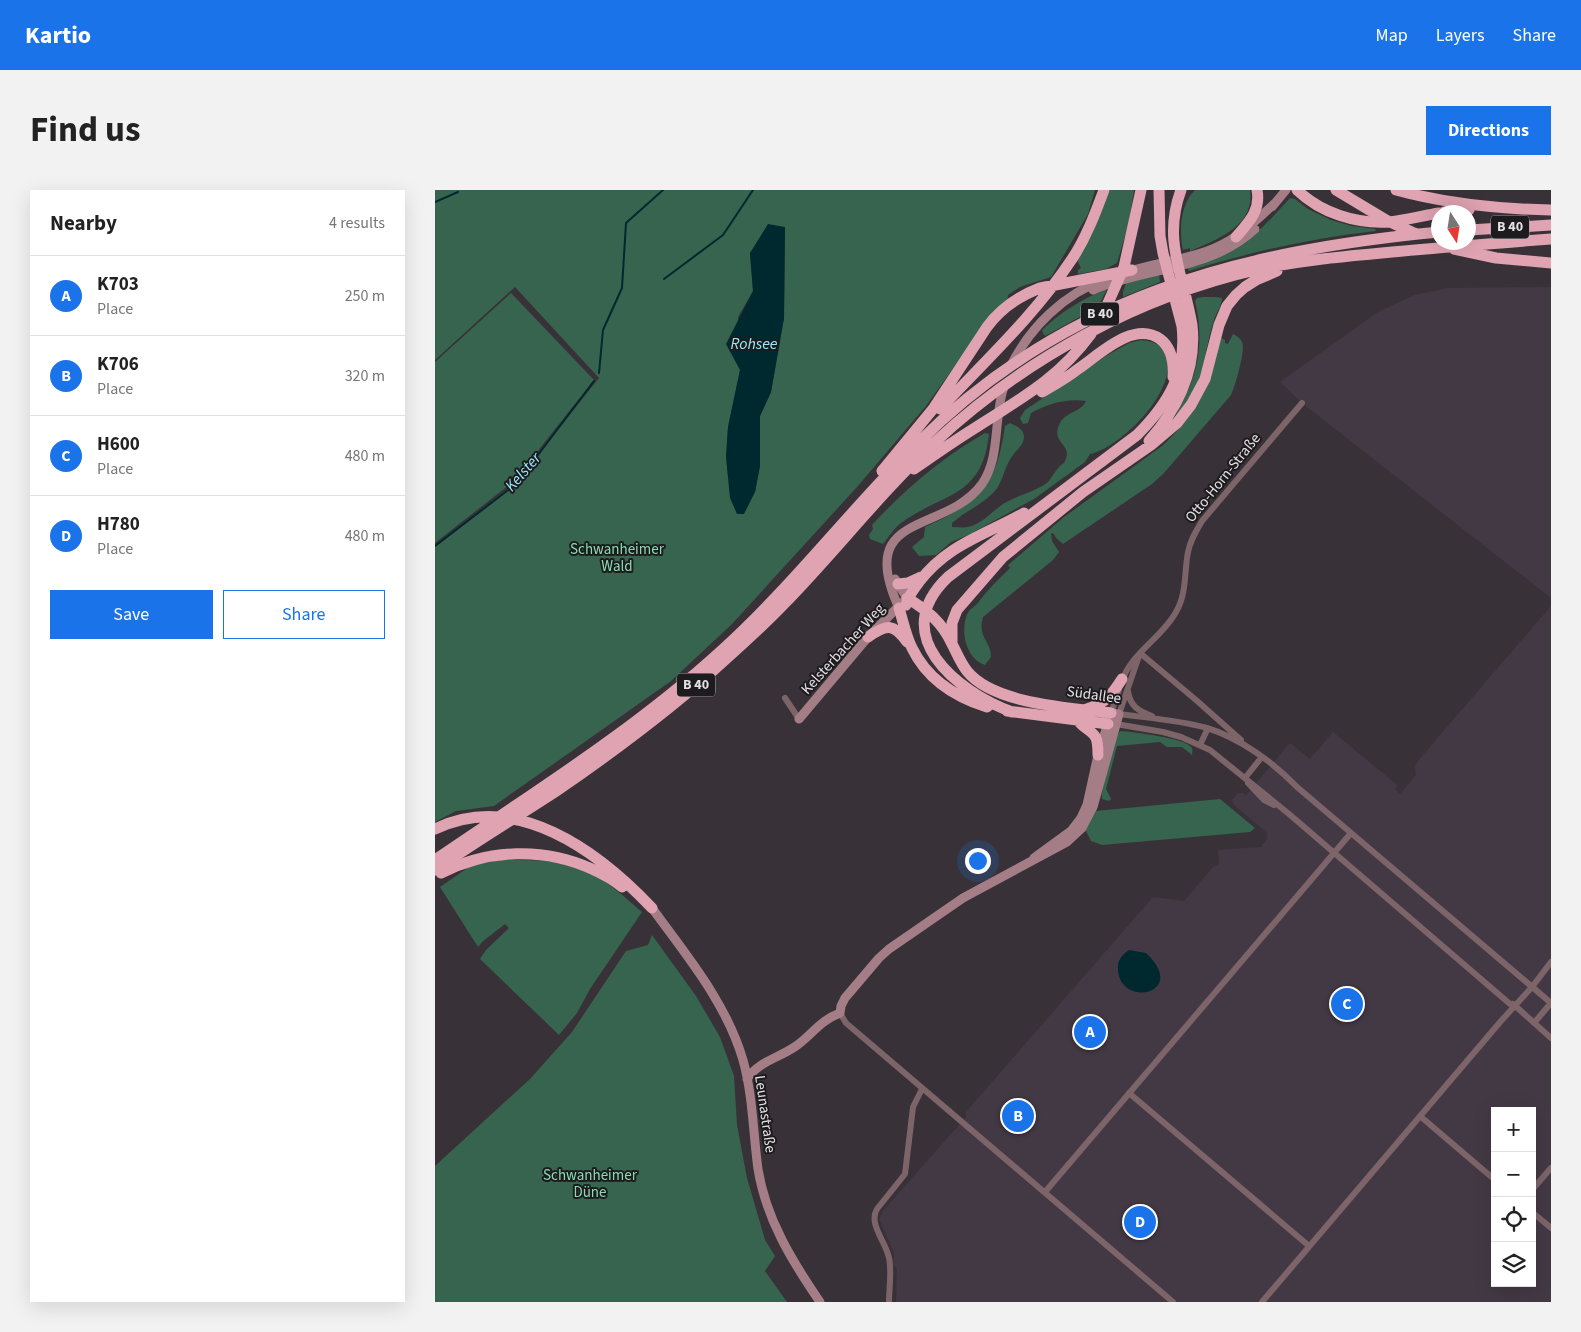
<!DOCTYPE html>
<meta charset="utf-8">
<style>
:root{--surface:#fff;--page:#f2f2f2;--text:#222;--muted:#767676;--line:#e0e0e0;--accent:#1a73e8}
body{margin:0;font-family:"Source Sans 3",sans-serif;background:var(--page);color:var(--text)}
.controls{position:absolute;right:15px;bottom:15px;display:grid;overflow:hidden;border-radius:0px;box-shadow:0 5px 20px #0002}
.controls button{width:45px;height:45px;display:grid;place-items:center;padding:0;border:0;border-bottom:1px solid var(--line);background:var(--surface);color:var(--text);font:25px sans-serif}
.compass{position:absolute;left:996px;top:15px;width:45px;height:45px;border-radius:50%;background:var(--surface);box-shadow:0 5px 20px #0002;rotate:168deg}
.you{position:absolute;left:542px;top:670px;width:18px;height:18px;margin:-12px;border:4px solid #fff;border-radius:50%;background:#1a73e8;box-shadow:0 0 0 8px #1a73e833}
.badge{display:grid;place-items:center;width:32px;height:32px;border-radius:50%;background:var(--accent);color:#fff;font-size:16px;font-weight:700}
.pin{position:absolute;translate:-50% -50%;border:2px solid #fff;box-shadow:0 1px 5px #0006}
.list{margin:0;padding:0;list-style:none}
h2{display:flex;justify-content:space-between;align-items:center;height:65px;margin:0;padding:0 20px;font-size:21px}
h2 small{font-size:16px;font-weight:400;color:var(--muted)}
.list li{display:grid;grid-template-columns:32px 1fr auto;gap:15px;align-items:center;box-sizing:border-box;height:80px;padding:0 20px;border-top:1px solid var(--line)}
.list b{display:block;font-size:19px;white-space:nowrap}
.list p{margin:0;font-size:16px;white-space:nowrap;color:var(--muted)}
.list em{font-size:16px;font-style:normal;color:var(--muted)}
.actions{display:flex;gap:10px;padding:15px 20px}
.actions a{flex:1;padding:11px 0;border:1px solid var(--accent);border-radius:0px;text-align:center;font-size:18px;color:var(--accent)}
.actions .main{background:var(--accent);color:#fff}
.icon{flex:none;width:28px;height:28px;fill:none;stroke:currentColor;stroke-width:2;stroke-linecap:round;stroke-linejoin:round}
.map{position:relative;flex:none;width:1116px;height:1112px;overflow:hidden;border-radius:0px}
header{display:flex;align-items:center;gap:30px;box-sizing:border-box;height:70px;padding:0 25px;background:var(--accent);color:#fff}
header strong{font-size:24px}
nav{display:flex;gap:28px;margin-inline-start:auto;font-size:18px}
.intro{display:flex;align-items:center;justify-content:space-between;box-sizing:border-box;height:120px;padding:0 30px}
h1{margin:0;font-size:35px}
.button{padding:12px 22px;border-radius:0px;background:var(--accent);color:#fff;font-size:18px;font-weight:700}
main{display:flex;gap:30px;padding:0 30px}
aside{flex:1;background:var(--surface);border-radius:0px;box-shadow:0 5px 20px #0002}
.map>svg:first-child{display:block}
.built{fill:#433944;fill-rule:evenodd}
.green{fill:#37644e;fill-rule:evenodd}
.water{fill:#00282f}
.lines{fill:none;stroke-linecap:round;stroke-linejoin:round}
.stream{stroke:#00282f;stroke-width:2}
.street{stroke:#7d6469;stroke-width:6}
.secondary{stroke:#a57d86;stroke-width:9}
.highway{stroke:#dfa3b1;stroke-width:11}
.labels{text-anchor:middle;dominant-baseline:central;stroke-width:4;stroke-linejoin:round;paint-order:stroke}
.shield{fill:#1d1b1e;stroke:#a8a5a9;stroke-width:1}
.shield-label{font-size:14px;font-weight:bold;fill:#e4e0e4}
.street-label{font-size:15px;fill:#e4e0e4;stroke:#1d1b1e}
.park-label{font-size:15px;fill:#87ddb3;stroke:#1d1b1e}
.water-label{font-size:16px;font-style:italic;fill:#99eafc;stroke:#1d1b1e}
</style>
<header>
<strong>Kartio</strong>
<nav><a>Map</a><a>Layers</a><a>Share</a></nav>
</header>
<div class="intro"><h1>Find us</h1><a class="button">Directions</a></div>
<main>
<aside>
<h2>Nearby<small>4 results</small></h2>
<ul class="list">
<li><span class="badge">A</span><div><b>K703</b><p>Place</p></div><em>250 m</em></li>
<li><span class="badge">B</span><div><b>K706</b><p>Place</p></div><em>320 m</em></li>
<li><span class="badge">C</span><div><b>H600</b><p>Place</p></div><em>480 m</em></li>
<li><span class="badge">D</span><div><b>H780</b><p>Place</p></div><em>480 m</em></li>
</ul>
<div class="actions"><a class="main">Save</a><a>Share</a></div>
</aside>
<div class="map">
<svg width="1116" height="1112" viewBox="0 0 1116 1112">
<rect width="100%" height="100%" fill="#383238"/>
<!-- built -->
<path class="built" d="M1116,97V408L867,213L845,192L943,122L979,105L1013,98Z
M1116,416V1112H461L462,1079L458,1074L459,1063L444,1029L448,1021L531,927V922L718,707L749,711L778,677L784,674L783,660L826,657L832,649V643L798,614L797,610L803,603H808L811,605L855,553L875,569L898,542L962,595L960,599L965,604L981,585L980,577L982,572ZM1060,921H1097V1093H1060Z"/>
<!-- green -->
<path class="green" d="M0,0H660L653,24L616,87L585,97L573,105L572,112L555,127L491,216L422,297L297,434L236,491L59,616L21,621L0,632V357L80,293L164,188L80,97L0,170ZM350,38L349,128L336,202L325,226V276L320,302L293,285L291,267L293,237L305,180L303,127L318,101L315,63Z
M675,0H699L693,36L682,73L671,79L643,84V80L646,78L642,70L660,37Z
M760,0H815C820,36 783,49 755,61V58L748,60C744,41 745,15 760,0Z
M855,8L860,9L873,19L896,30L917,36L940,39L941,41C877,48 815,62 754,81L753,78C805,62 819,48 855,8Z
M724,85L725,92L688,107V102L691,93Z
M672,99L663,117L610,146L608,143L607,140C627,121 647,109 672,99Z
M76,103L159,190L79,291L0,353V172Z
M768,107H781L787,108C787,116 781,123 779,130C767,166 772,193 742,224C744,214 752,205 755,196C766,168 767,140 760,111L762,108Z
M798,144C802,146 805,148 807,152C811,159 800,197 796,205L729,283L717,294L628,354L621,348L619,344L616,343L617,351L624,362L618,370L548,427C542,448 556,450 556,467L550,475C540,471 536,466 532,456C528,446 528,430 534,421C536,418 541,416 543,413C552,400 563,390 575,378L573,375L629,327L727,256C766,220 772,198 786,148L790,150V153L793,154Z
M706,150C717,151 727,154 731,165C744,200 686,257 655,264L650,272L599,309L533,345L516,352L501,365L484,366L477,357L489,347L490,337C545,312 561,298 570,236L575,233C581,236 588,238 589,246C589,255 583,258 578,265C569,276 568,294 558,303C545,316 529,322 517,333V337C522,337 528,338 533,337C547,334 556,322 568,314C579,307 606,299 613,292C617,287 620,281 625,276C627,274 629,274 630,271C639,254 614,253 625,233C631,222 646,222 651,211C632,208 612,214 596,223L593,233L588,234L585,228L590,220L671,166L694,153Z
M550,243L554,244C547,309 508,302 466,333C458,339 454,347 448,354L435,349L434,345L438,339L437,335C471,298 507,268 550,243Z
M685,541C697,542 752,548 757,558C758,560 757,563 757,565L747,557H732L725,552L682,556L671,599L676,609L674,611L667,609C666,594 677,553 685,541Z
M785,609L820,638L815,642L667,655L656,651L650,639L661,621Z
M65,670C88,670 111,669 134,674C160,679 187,705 207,722L155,799L142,823L124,845L45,769L51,760L74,738L70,734L47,752L43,757L5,697L37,675Z
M217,745L261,806L285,847L299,886L302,935L312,988L330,1050L340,1066L330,1081L352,1112H0V976L95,889L137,842L191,761L213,755Z"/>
<!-- water -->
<path class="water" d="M333,34L350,37L349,128L336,202L325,226V276L320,302L309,324H302L295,308L291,267L293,237L305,180L291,154L318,101L315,63Z
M694,760L711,763C755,804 684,819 683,779C682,771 687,765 694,760Z"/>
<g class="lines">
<!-- stream -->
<path class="stream" d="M0,12L23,2
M229,89L288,45L318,0
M164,183L168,140L187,98L191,33L228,0
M0,356L81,294L159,191"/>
<!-- street -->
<path class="street" d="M705,463L684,524C713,528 744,530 772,538C805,548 839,573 862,597L1116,813
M705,463L761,510L806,550
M687,491C697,462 727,448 741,422C752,403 749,383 753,362C755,351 761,341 767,331L867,213
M693,501C695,516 703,521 717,526
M350,508L364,529
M676,523L684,500
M681,534L728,542L746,547L775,560L854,624L1075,814L1080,817
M765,555L773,538
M810,588L826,568
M813,593L829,610L839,615
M1078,814L1116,848
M405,823L411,833L738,1112
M1099,833L1116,813
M694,903L874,1056
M985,926L1060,990
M1097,1000L1116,978
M610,1002L916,643
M1097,1022L1116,1038
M454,1112C454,1099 457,1080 454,1068C451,1052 433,1034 442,1019L470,984L478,917L487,899
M827,1112L1066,831L1097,797L1116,772"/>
<!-- secondary -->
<path class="secondary" d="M837,17L851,0
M692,82C726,71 764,69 795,50C812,40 826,26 840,13
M658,100C712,77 775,81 820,39
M575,177C595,137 629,104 670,89
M464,418C419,320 510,345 547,294C562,272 560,245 564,220C565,211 567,202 570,194
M364,529L433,447L472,408L460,389
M217,718C251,765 291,812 308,870C318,906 318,943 323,979C331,1029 357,1071 385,1112
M312,889C324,871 344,868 361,856C378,844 384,831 405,823L406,816L410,808L444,768L454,759L528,708L632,652L647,638L658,617L684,524L676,523L663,565L652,615L646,628L636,641L599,668"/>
<!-- highway -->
<path class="highway" d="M862,0C886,23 921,34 954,32C971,30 987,26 1004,23
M901,0L951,30L981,44
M961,0C1012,14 1063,19 1116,20
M1009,22L1034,20
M1034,40L1116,35
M801,47C814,32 826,20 822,0
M1019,59L1061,68L1116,73
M669,122L689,77L706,0
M607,202C619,195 632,188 643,179C664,165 698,130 725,149C737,158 739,173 738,187
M505,219C550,171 600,125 637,69C651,48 660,24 669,0
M714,251C743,218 762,180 757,135C749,86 727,51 746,0
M479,279C499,265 519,251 540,238C585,209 623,189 656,144
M447,281L498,219L552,137C566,118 584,106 605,98L697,80
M463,394L473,393L486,387
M472,408C492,420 507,432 517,454C522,463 525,472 532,481C558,514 636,518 676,523
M471,415C473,406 479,399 484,392C513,354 550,345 589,323
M464,418C468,431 471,446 477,458C492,489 520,507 552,517
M433,447C451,434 459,433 472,452
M517,454V433L522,420L568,367L648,302L716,255L742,233L756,215L770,189L784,135L792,116L801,105L810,97L821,90L842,81
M652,519C672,512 676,506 687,489
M572,521L673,534
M577,522C521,501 452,445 513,387L702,245C734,213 752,182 747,136L728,63L725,46L724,0
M643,531C657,546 663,539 663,565
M0,639C81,600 163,661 217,718
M0,670C98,603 198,541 286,461C357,397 415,320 483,253C629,107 804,61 1004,42
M0,680C40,652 82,627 123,600C181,560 239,517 291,469C311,451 331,433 349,414C400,362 445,303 499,253C589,169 704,106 825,79C868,70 913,66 957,62C1010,57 1063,53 1116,49
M6,683C54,659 109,657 157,679C168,684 178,689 187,697"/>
</g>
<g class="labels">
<!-- shield labels -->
<g class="shield">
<rect x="1056" y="25.5" width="38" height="23" rx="4"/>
<rect x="646" y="112.5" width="38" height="23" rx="4"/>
<rect x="242" y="483.5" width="38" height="23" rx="4"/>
</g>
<g class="shield-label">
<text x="1075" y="37">B 40</text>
<text x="665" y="124">B 40</text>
<text x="261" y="495">B 40</text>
</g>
<!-- street labels -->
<g class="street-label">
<text transform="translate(788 288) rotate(-51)">Otto-Horn-Straße</text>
<text transform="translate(408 459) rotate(-48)">Kelsterbacher Weg</text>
<text transform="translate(659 505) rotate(8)">Südallee</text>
<text transform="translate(330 924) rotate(82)">Leunastraße</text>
</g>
<!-- park labels -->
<g class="park-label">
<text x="182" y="359">Schwanheimer<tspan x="182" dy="17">Wald</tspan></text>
<text x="155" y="985">Schwanheimer<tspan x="155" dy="17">Düne</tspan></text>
</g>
<!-- water labels -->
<g class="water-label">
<text x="319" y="154">Rohsee</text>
<text transform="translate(88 282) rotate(-49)">Kelster</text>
</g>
</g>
</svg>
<div class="controls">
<button>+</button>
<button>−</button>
<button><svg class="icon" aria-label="locate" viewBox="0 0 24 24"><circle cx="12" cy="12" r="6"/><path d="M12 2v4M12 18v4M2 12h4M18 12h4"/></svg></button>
<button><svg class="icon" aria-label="layers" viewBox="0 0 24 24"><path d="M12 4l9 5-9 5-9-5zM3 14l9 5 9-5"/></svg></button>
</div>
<svg class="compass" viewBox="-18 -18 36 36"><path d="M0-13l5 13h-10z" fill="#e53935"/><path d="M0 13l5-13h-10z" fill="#767676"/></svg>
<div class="you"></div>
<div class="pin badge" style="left:655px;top:842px">A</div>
<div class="pin badge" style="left:583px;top:926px">B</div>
<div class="pin badge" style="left:912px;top:814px">C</div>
<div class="pin badge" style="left:705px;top:1032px">D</div>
</div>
</main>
